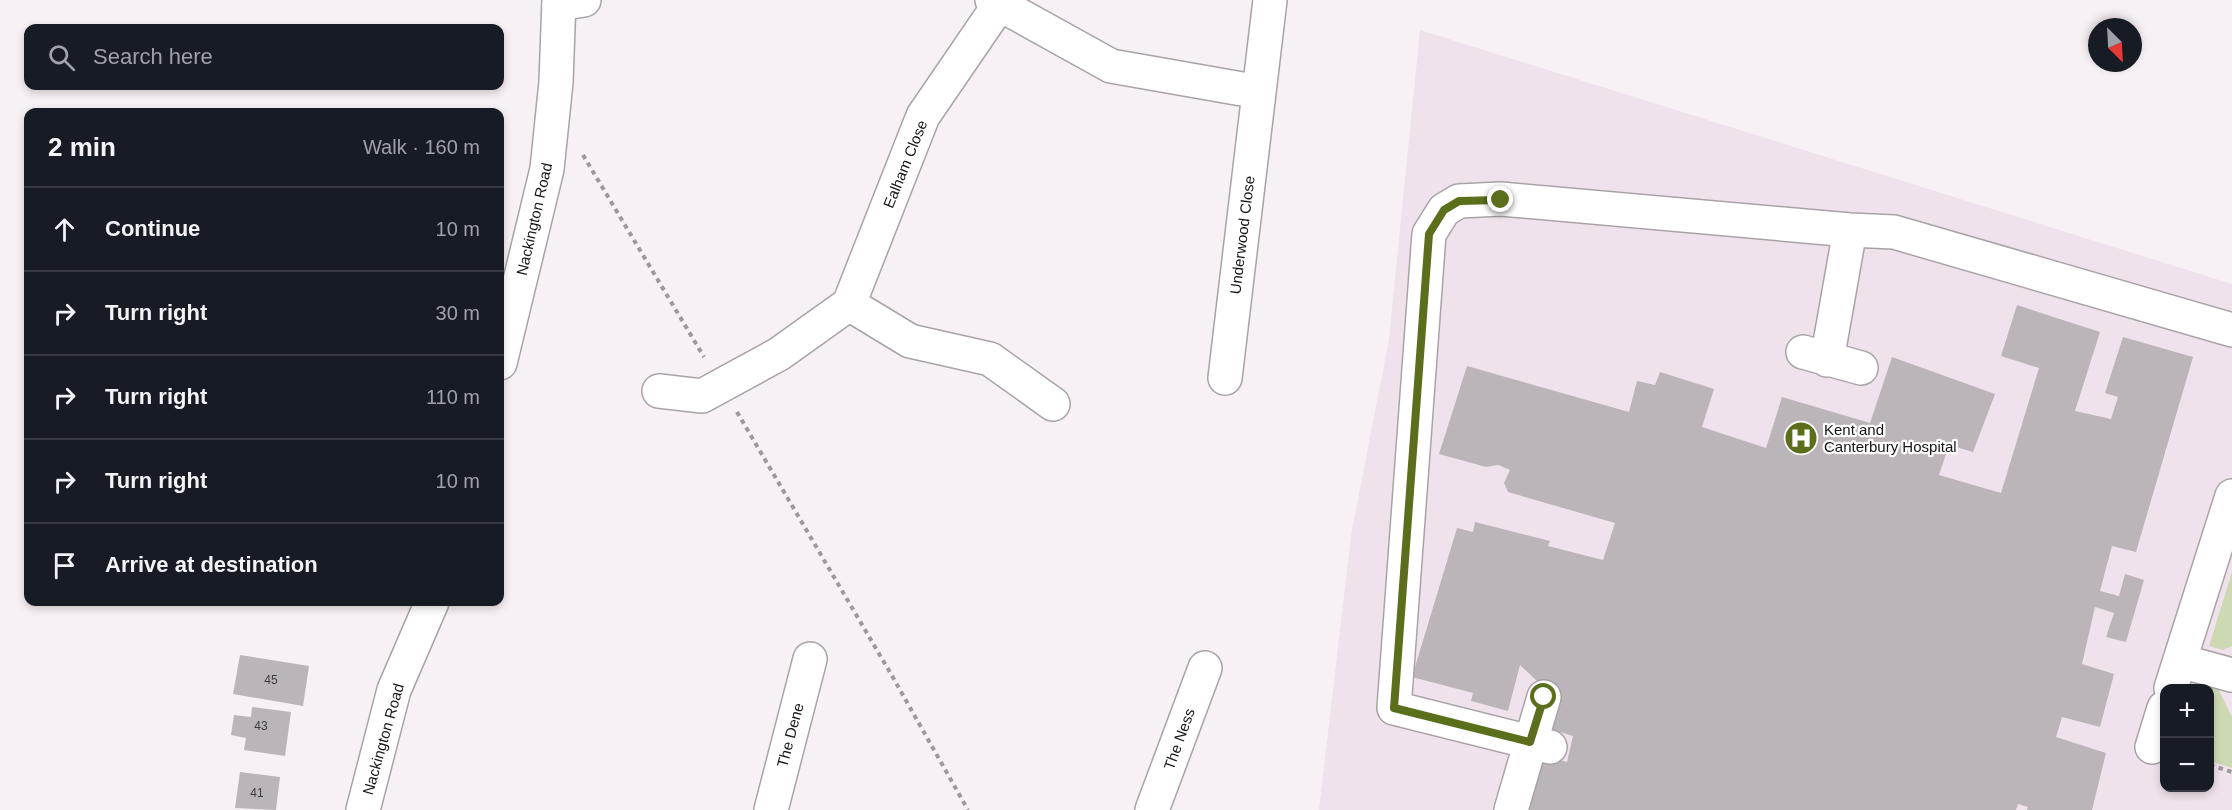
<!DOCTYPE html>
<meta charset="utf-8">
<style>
:root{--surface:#171b24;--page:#242831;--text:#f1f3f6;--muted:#9ea1a6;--line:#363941}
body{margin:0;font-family:Helvetica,sans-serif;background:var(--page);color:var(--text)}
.controls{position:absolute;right:18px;bottom:18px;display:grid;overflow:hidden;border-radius:12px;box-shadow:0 3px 9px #0003}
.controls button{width:54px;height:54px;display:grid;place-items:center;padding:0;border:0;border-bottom:2px solid var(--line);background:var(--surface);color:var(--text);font:30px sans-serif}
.compass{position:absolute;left:2088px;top:18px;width:54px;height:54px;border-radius:50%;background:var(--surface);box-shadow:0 3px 9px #0003;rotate:156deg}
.stop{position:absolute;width:18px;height:18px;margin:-14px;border:4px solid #5a6e1c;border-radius:50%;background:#fff}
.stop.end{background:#5a6e1c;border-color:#fff;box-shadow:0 2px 6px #0008}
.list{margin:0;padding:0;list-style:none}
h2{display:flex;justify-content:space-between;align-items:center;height:78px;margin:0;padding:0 24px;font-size:26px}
h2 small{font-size:20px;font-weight:400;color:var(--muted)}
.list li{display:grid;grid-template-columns:39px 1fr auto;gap:18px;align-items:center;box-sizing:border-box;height:84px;padding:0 24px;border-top:2px solid var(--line)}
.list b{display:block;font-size:22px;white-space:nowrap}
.list em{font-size:20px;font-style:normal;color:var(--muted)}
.icon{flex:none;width:33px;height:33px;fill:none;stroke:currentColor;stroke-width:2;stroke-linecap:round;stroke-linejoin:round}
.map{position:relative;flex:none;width:2232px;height:810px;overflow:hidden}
.search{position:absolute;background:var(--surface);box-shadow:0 3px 9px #0003;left:24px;top:24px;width:480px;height:66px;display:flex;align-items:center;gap:15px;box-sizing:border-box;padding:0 21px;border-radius:12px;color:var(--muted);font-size:22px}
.panel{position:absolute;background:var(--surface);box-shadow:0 3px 9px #0003;left:24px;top:108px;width:480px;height:498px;border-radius:12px}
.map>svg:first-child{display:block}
.built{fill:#f0e2ec;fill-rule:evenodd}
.green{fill:#cdd9b3}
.building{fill:#bbb5b9}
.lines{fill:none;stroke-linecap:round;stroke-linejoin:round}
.minor-casing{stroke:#a9a3a7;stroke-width:36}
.major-casing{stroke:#a9a3a7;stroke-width:36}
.path{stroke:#9d989c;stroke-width:4;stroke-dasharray:4.5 4.5;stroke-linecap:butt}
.minor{stroke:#fff;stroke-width:33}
.major{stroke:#fff;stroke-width:33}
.route{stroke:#5a6e1c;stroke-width:8}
.labels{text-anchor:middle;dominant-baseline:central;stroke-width:4.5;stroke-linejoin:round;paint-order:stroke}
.number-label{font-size:12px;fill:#3f3c3f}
.street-label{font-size:15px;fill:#161416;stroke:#fff}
.poi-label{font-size:15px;fill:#161416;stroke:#fff;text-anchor:start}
</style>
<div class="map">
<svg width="2232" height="810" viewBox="0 0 2232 810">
<rect width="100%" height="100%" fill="#f7f0f4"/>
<!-- built -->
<path class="built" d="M1420,30L2232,284V810H1319L1351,536L1389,339ZM2164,688H2210V788H2164Z"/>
<!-- green -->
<path class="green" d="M2232,572V646L2223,650L2209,646Z
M2200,680L2216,684L2232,717V768L2210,761V688H2197Z"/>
<!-- building -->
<path class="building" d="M2017,305L2100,332L2075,411L2111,419L2118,397L2105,393L2123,337L2193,357L2136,552L2112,546L2100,591L2119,596L2125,574L2144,580L2126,642L2106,637L2114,613L2095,607L2082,664L2114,674L2100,727L2062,717L2056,737L2106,753L2092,810H2027L2028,807L2018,804L2016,810H1522L1537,754L1567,762L1573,736L1543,727L1554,697L1520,665L1508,711L1471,701L1473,693L1412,677L1457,528L1473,532L1475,522L1550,541L1548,546L1603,560L1615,523L1508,492L1504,483L1510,470L1498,465L1486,467L1439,454L1467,366L1629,412L1637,381L1655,385L1660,372L1714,389L1702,427L1766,448L1782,397L1870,423L1892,357L1995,394L1973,452L1949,445L1939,475L2001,493L2039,368L2001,356Z
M240,655L309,666L303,706L233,694Z
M252,707L291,712L285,756L244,750L246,738L231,735L234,715L251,717Z
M240,772L280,777L276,810L235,808Z"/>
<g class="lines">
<!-- minor casing -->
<g class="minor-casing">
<path id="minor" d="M992,0L1111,66L1259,92
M559,4L584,0
M849,304L910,341L990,359L1053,404
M1803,352L1861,368
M1827,360L1850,230
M1225,378L1270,0
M659,391L702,396L779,354L849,304L923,116L999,5
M2180,661L2232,675
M2171,688L2232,496
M1550,747L1394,708L1429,234L1444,210L1459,201L1501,199L1850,230L1894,232L2232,330
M2152,747L2164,708
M771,810L810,659
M1152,810L1205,668
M1511,810L1544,697"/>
</g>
<!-- major casing -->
<g class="major-casing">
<path id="major" d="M500,363L547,169L556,82L559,0
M363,810L394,690L432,602"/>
</g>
<!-- path -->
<path class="path" d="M583,155L704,357
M737,412L891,674L968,810
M2210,765L2232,772"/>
<!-- minor -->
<use href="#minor" class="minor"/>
<!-- major -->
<use href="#major" class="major"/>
</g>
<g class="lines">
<!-- route -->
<path class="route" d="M1501,200L1459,201L1444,210L1429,234L1394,708L1530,742L1544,697"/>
</g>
<!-- icons -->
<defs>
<g id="hospital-disc" transform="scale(1.725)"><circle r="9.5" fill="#5a6e1c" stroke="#fff"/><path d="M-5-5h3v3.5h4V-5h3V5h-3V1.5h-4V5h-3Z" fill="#fff"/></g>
</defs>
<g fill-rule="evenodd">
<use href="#hospital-disc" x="1801" y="438"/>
</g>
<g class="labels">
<!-- number labels -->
<g class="number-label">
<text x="271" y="680">45</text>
<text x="261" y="726">43</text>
<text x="257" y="793">41</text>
</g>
<!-- street labels -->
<g class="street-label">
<text transform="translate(905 164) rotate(-68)">Ealham Close</text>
<text transform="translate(534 219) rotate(-77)">Nackington Road</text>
<text transform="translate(1242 235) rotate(-83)">Underwood Close</text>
<text transform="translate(790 735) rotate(-75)">The Dene</text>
<text transform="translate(383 739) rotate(-74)">Nackington Road</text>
<text transform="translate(1179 739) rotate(-70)">The Ness</text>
</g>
<!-- poi labels -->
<g class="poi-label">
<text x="1824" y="429">Kent and<tspan x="1824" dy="17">Canterbury Hospital</tspan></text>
</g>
</g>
</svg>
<div class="controls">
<button>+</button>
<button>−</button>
</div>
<svg class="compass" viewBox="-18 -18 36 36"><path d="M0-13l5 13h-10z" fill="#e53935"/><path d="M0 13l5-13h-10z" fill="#9ea1a6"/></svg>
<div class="stop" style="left:1544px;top:697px"></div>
<div class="stop end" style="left:1501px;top:200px"></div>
<div class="search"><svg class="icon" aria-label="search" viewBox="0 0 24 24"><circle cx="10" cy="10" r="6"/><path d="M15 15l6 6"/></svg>Search here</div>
<section class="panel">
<h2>2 min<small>Walk · 160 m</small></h2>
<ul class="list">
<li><svg class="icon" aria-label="ahead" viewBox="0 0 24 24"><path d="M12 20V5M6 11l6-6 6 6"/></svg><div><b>Continue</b></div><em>10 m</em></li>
<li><svg class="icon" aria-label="right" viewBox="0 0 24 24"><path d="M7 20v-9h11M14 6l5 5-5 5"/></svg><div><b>Turn right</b></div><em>30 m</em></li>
<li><svg class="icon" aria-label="right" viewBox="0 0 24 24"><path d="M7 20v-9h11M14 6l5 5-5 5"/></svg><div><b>Turn right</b></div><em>110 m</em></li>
<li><svg class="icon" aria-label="right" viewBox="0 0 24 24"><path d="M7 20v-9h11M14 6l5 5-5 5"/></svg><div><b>Turn right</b></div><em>10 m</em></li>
<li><svg class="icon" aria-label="arrive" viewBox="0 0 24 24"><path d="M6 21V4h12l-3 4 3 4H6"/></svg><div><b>Arrive at destination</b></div></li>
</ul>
</section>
</div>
